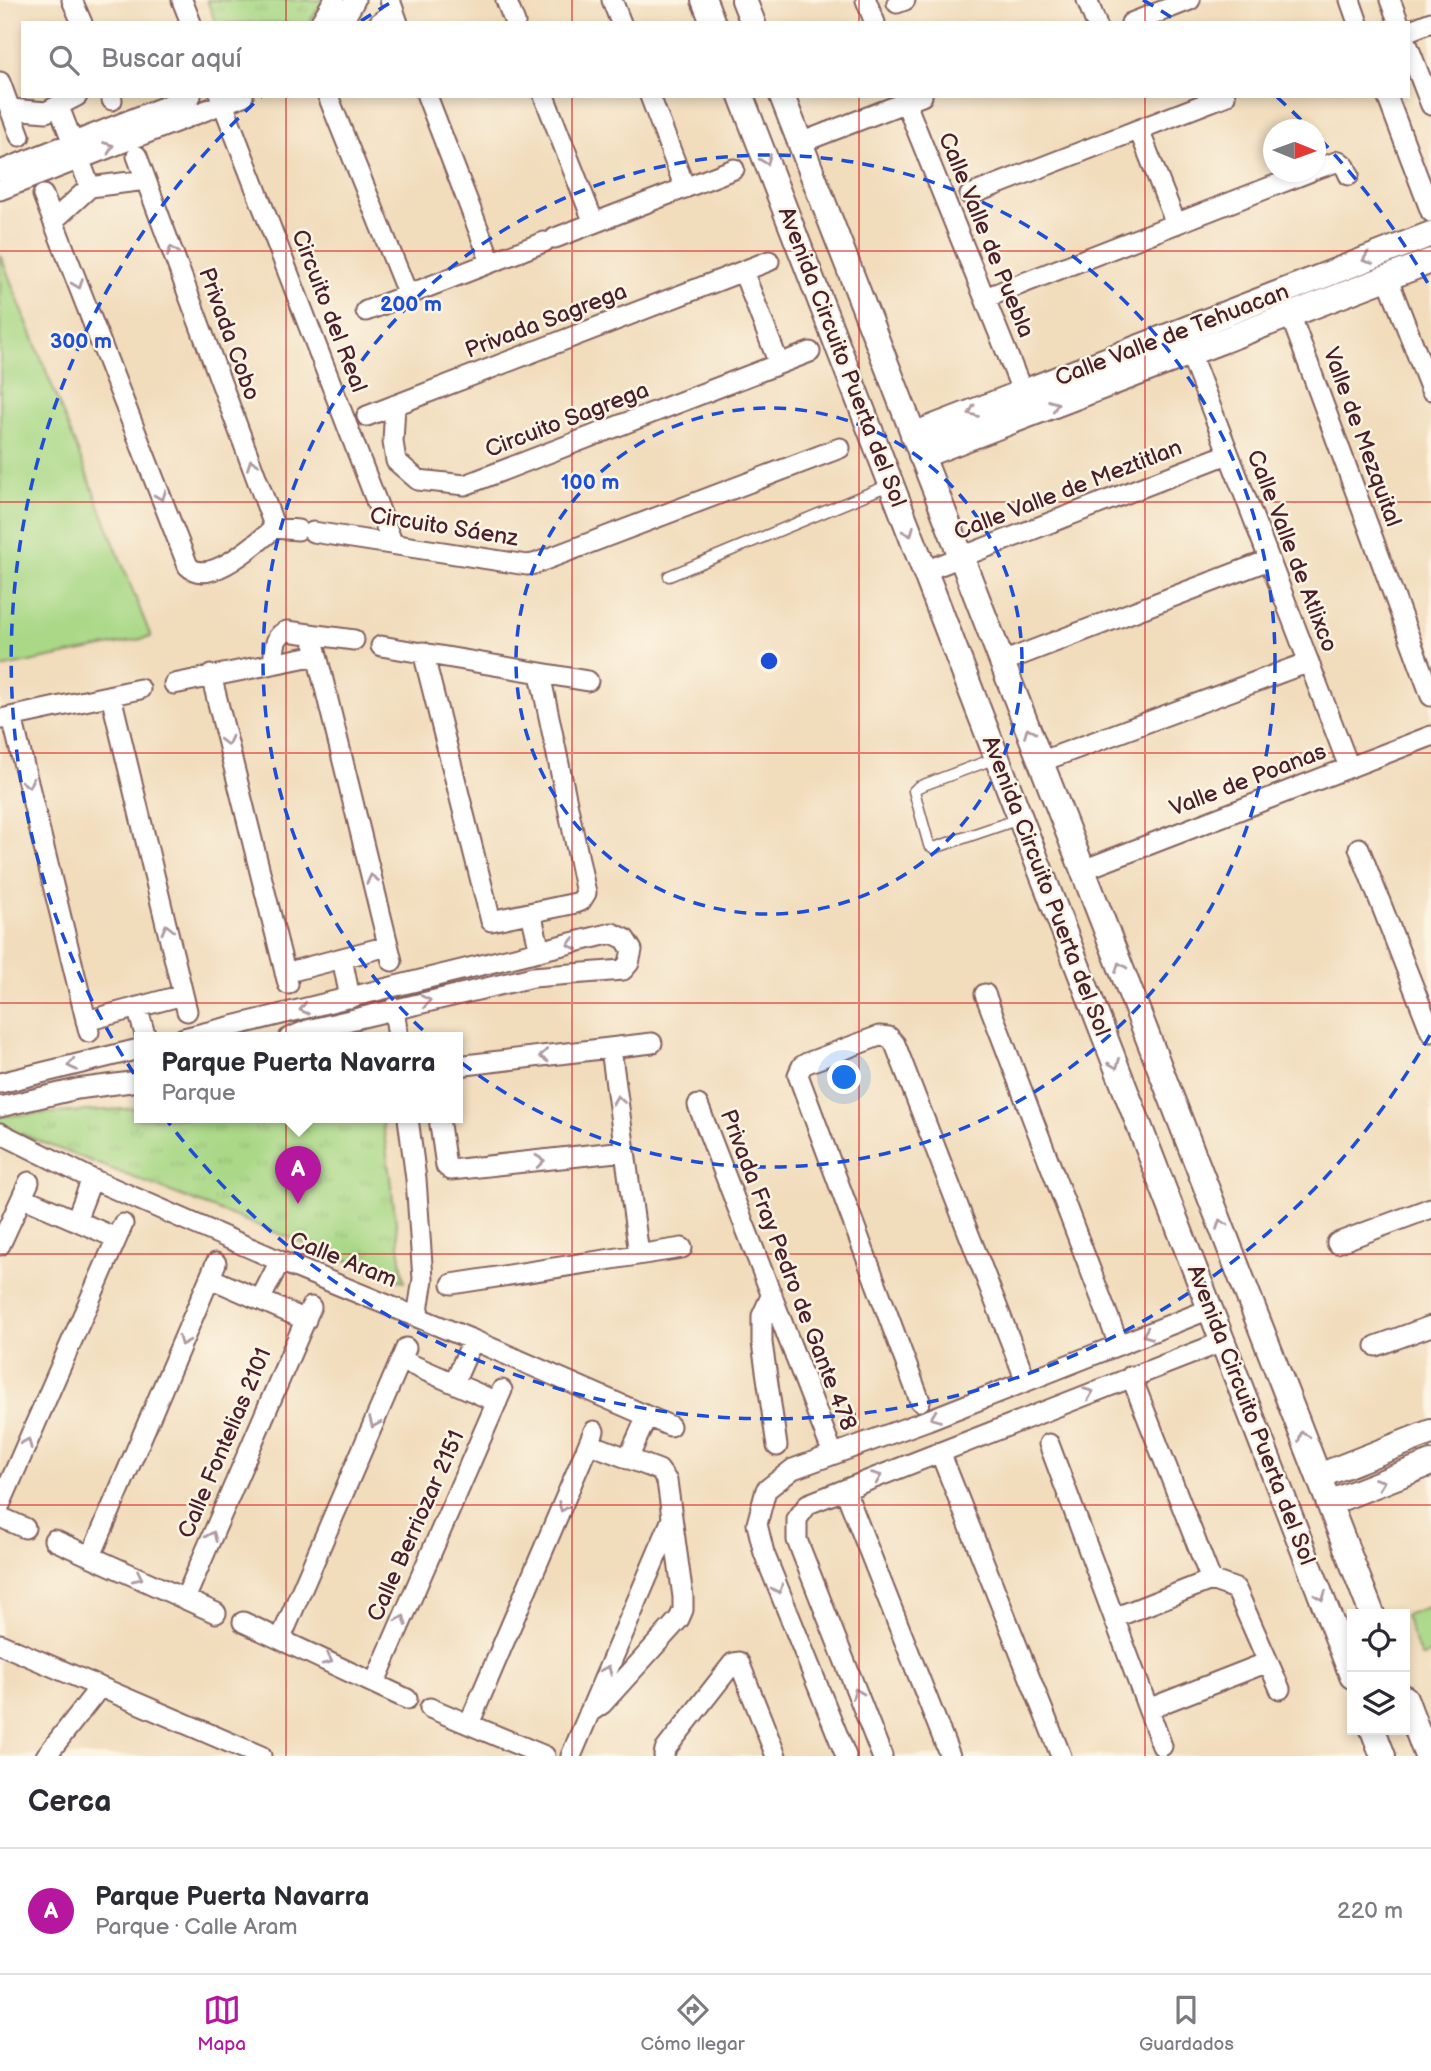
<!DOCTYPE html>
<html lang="es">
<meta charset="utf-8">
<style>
:root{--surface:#fff;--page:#f7f7f7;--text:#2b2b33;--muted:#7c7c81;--line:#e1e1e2;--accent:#b5179e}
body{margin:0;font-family:"Balsamiq Sans",sans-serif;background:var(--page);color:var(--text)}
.controls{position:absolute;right:21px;bottom:21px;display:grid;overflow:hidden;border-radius:0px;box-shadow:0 4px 10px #0003}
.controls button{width:63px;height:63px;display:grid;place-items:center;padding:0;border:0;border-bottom:2px solid var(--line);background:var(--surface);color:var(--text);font:35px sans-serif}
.compass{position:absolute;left:1263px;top:119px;width:63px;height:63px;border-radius:50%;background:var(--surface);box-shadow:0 4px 10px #0003;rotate:91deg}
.you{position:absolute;left:845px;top:1078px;width:24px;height:24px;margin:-18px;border:5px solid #fff;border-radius:50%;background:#1a73e8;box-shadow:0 0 0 10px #1a73e833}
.badge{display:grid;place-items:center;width:46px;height:46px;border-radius:50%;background:var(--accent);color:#fff;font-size:23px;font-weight:700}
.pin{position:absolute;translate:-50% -58px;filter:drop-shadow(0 2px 4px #0008)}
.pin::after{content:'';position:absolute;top:37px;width:24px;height:21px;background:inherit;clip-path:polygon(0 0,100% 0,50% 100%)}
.popup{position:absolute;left:134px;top:1032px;width:329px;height:91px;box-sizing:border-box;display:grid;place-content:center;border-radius:0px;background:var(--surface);filter:drop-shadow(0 2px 5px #0005);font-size:23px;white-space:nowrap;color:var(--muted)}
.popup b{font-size:26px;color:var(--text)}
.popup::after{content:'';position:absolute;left:50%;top:100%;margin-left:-14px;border:14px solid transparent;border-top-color:var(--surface)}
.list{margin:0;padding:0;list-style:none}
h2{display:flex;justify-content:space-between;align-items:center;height:91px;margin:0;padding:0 28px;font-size:30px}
h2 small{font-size:23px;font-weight:400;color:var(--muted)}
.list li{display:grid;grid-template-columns:46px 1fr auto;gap:21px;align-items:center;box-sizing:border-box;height:126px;padding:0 28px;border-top:2px solid var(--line)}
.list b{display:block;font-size:26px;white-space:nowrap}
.list p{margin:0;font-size:23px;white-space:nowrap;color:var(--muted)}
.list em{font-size:23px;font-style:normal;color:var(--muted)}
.icon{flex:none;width:38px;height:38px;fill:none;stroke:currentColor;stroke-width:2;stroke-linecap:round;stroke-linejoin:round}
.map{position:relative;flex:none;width:1431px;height:1756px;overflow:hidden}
.search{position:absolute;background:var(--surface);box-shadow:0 4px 10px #0003;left:21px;right:21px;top:21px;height:77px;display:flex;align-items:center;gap:18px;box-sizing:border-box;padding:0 24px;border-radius:0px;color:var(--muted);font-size:26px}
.sheet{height:217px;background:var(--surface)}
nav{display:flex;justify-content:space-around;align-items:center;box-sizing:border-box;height:98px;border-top:2px solid var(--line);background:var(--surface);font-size:19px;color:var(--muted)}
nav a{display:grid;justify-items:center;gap:4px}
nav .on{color:var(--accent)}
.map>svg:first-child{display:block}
.green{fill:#a9d886;stroke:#7a7c58;stroke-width:2}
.park{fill:url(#park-tufts);stroke:#7a7c58;stroke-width:2}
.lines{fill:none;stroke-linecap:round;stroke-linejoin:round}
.service-casing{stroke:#84615d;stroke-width:13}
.minor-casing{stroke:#84615d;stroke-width:23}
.tertiary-casing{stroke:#84615d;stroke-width:28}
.service{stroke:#fff;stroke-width:10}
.minor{stroke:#fff;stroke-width:19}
.tertiary{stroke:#fff;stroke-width:24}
.oneway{stroke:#ae9aa0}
.grid{fill:none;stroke:#d62828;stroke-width:2;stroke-opacity:0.55}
.ring{fill:none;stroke:#1d4ed8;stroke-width:3.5;stroke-dasharray:12 9}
.labels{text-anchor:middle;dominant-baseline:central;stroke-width:5;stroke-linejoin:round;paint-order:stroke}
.street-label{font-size:23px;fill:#4a1f2b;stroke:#fcf5e5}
.centre{fill:#1d4ed8;stroke:#fcf5e5;stroke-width:3.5}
.ring-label{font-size:21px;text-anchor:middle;font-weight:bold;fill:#1d4ed8;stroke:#fcf5e5;stroke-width:5;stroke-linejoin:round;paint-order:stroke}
</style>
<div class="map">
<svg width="1431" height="1756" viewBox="0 0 1431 1756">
<defs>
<pattern id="park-tufts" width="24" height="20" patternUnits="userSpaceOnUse" patternTransform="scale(1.75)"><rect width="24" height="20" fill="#a9d886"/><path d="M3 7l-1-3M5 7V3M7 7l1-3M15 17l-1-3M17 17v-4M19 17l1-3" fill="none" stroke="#93b974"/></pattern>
</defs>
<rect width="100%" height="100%" fill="#fcf5e5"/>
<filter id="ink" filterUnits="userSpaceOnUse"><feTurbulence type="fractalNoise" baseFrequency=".0143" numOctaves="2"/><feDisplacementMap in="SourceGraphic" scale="14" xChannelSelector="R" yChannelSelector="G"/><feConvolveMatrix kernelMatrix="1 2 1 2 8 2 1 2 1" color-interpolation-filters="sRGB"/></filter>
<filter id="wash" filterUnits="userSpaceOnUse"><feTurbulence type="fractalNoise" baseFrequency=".00686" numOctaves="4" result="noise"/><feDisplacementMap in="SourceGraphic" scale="28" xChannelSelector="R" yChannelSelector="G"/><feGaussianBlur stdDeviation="1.57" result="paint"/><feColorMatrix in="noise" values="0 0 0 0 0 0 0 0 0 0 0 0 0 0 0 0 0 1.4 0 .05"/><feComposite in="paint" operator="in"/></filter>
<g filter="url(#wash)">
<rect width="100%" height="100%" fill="#f1dcbb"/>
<!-- green -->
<path class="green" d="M0,254L151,637L0,668Z
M1431,1606V1653L1421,1657L1405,1615Z"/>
<!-- park -->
<path class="park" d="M207,0H324L309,23H216Z
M139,1108V1118H382L404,1282L0,1126V1116Z"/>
</g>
<g filter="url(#ink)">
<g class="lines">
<!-- service casing -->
<g class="service-casing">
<path id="service" d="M669,576L889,485
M996,758L918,787L914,791L929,845L934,848L1019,819"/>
</g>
<!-- minor casing -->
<g class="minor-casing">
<path id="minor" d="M72,0L82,23
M182,0L191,23
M390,0L398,23
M506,0L515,23
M612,0L621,23
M866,0L875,23
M1087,0L1096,23
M1350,0L1358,23
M1390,0L1399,23
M897,3L905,0
M320,23L334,0
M342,23L355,0
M379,23L394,12
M1131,23L1190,0
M1408,31L1431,22
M1408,46L1431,105
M0,82L20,136
M111,96L112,100
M220,96L392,542
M328,96L408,295
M427,96L491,262
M544,96L594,223
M650,96L685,188
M903,96L1023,393
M1387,96L1431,212
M59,107L90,187
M11,109L46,112L77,96
M1139,130L1176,224
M800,143L922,96
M137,156L275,528
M1316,169L1339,161L1345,166L1349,175
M0,171L191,96
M0,190L243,96
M43,195L188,566C209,588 258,541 275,528L298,530
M970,195L1225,96
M53,221L90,187L146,180
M555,238L734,169
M743,271L779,364
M1387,277L1431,390
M985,298L1309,172
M366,311L544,242
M1290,314L1431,696
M1190,353L1349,767
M395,405L393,442L396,461L418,480L465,485L810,352
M367,416L769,261
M313,532L527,565L534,564L840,448
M925,571L1228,454
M312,635L392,961
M381,646L588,681
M423,652L491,921L576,903L581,901L586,893L540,674
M1002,662L1269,560
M273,664C275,651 273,635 287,631L354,640
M211,675L288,984
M174,684L317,655
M111,696L187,1011
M12,717L89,1032
M1,719L140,689
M1040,762L1309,662
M1359,848L1431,1032
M1083,870L1431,736
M531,913L540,951
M342,958L350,998
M285,973L388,946
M985,994L1119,1345
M137,1007L146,1038
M394,1008L398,1038
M86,1021L183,995
M184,1038L612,933L625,939L632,950L629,963L623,970L533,977L308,1030L289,1038
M611,1049L639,1254
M457,1066L652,1043
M0,1083L139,1049
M698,1105L833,1454
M0,1107L77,1089L139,1081
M408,1118L416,1179L423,1279L417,1317
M439,1118L446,1166L451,1170L625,1151
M0,1133L92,1179L280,1261L473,1340L670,1426
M22,1197L116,1238
M76,1220L92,1179
M1337,1243L1431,1208
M0,1245L29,1182
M210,1278L306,1320
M452,1284L682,1248
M772,1294L762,1316V1343L777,1446
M260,1300L280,1261
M1376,1346L1431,1326
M401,1360L497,1402
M1131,1376L1211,1580L1236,1589L1280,1689
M454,1383L473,1340
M920,1401L798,1075L802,1066L807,1063L879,1036L889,1037L895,1044L1026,1381
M1049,1444L1162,1746
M940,1452L1061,1756
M628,1459L647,1416
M845,1490L950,1756
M0,1505L123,1224
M0,1517L25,1528
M54,1540L216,1613
M91,1556L216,1263
M185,1599L311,1307
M1114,1618L1211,1580
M243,1622L407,1699
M281,1638L406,1348
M0,1644L261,1756
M375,1682L502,1390
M430,1708L545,1756
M1148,1709L1268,1662
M589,1713L602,1704L679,1619L683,1610V1597L667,1481L659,1470L590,1444
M469,1724L594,1431
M46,1756L100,1687
M571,1756L672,1519
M664,1756L665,1750L733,1663L739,1662L776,1756
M846,1756L764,1553L757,1524L766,1490L793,1469L928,1420L1210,1309
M882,1756L797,1540V1519L808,1504L1222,1342"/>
</g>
<!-- tertiary casing -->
<g class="tertiary-casing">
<path id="tertiary" d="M704,0L713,23
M744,0L753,23
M741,96L1352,1676
M782,96L1372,1614
M913,435L1431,234
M921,456L1431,261
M1319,1476L1431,1432
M1329,1503L1431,1463
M1405,1698L1427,1756
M1373,1730L1383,1756"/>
</g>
<!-- service -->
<use href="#service" class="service"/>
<!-- minor -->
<use href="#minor" class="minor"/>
<!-- tertiary -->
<use href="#tertiary" class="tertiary"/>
</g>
<!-- one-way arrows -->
<defs><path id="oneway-chevron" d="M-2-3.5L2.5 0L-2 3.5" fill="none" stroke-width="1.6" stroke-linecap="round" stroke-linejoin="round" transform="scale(1.75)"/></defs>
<g class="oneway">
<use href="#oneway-chevron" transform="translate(109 147) rotate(-21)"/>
<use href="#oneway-chevron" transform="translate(766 160) rotate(69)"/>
<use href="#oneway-chevron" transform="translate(172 251) rotate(-110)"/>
<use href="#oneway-chevron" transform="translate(1367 259) rotate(159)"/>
<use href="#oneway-chevron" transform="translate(78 284) rotate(69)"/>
<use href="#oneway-chevron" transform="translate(1054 405) rotate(-21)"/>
<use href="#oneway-chevron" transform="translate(973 412) rotate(159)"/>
<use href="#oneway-chevron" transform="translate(252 464) rotate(-110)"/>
<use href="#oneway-chevron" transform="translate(161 496) rotate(69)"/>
<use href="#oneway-chevron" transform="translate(909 532) rotate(68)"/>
<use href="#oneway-chevron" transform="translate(1029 732) rotate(-111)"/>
<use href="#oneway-chevron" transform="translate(227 741) rotate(76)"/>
<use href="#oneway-chevron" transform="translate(28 783) rotate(76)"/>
<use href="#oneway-chevron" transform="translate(372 879) rotate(-104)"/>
<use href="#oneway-chevron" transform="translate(167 929) rotate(-104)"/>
<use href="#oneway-chevron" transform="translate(572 944) rotate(166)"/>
<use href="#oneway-chevron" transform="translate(1120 967) rotate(-111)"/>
<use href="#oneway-chevron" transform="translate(426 1001) rotate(-13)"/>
<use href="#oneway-chevron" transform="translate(304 1009) rotate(166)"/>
<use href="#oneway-chevron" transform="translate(544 1056) rotate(174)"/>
<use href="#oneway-chevron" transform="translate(1115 1064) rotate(69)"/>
<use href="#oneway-chevron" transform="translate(72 1065) rotate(166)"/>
<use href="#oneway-chevron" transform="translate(618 1100) rotate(-98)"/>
<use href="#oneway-chevron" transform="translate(540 1161) rotate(-6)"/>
<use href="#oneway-chevron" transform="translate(1221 1224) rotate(-111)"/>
<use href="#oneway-chevron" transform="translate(1147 1334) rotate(158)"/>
<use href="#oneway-chevron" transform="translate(183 1341) rotate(113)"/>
<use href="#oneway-chevron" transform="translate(1089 1393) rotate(-22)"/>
<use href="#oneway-chevron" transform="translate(935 1417) rotate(159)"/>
<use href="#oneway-chevron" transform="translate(374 1423) rotate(113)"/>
<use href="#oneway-chevron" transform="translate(1303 1436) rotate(-111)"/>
<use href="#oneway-chevron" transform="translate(27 1443) rotate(-67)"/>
<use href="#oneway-chevron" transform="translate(877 1477) rotate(-22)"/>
<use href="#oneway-chevron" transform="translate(1380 1483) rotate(-21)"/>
<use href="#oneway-chevron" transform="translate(563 1507) rotate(113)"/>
<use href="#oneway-chevron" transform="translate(212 1536) rotate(-67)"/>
<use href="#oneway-chevron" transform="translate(138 1577) rotate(25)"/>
<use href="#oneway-chevron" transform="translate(778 1589) rotate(68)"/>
<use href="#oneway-chevron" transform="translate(1321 1596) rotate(69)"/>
<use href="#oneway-chevron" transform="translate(402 1620) rotate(-66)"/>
<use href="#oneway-chevron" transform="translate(328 1660) rotate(25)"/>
<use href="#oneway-chevron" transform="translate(607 1670) rotate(-67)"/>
<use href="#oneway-chevron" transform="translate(857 1693) rotate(-112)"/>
</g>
</g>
<!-- grid -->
<path class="grid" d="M286,0V23M572,0V23M859,0V23M1145,0V23M286,96V1756M572,96V1756M859,96V1756M1145,96V1756M0,251H1431M0,502H1431M0,753H1431M0,1003H1431M0,1254H1431M0,1505H1431"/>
<!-- distance rings -->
<g class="ring">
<circle cx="769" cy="661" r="253"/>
<circle cx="769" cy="661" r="506"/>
<path d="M1430 1035A759 759 0 1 1 261 97M361 21A759 759 0 0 1 395 0M1143 0A759 759 0 0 1 1177 21M1277 97A759 759 0 0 1 1310 129M1320 139A759 759 0 0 1 1430 287"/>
</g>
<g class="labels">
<!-- street labels -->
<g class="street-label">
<text transform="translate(986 235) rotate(68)">Calle Valle de Puebla</text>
<text transform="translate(329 311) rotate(69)">Circuito del Real</text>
<text transform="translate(546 321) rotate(-21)">Privada Sagrega</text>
<text transform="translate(229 334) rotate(70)">Privada Cobo</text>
<text transform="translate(1172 335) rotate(-21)">Calle Valle de Tehuacan</text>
<text transform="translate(842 357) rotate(69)">Avenida Circuito Puerta del Sol</text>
<text transform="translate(567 420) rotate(-21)">Circuito Sagrega</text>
<text transform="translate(1362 437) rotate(70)">Valle de Mezquital</text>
<text transform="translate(1068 490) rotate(-21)">Calle Valle de Meztitlan</text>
<text transform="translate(444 527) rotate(9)">Circuito Sáenz</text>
<text transform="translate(1292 551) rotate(69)">Calle Valle de Atlixco</text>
<text transform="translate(1248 780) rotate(-21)">Valle de Poanas</text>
<text transform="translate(1046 886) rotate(69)">Avenida Circuito Puerta del Sol</text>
<text transform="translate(343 1260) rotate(22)">Calle Aram</text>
<text transform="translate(788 1270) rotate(69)">Privada Fray Pedro de Gante 478</text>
<text transform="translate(1251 1415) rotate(69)">Avenida Circuito Puerta del Sol</text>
<text transform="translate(225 1443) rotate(-67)">Calle Fontelias 2101</text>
<text transform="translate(416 1526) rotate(-66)">Calle Berriozar 2151</text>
</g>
</g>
<circle cx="769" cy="661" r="10" class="centre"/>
<g class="ring-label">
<text x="411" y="311">200 m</text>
<text x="81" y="348">300 m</text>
<text x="590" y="489">100 m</text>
</g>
</svg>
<div class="controls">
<button><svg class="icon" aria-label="locate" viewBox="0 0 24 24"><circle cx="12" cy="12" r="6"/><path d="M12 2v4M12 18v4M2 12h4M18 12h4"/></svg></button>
<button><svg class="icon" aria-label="layers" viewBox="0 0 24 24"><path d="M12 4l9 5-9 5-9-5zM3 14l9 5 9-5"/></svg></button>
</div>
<svg class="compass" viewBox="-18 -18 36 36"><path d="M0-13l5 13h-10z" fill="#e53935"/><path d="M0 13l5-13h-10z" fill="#7c7c81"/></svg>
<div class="you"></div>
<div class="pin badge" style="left:298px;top:1204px">A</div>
<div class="popup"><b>Parque Puerta Navarra</b>Parque</div>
<div class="search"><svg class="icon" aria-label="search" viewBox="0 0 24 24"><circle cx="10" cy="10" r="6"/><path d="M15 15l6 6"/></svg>Buscar aquí</div>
</div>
<section class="sheet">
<h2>Cerca<small></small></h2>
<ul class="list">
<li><span class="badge">A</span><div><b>Parque Puerta Navarra</b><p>Parque · Calle Aram</p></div><em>220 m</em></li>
</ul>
</section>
<nav>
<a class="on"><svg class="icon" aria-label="map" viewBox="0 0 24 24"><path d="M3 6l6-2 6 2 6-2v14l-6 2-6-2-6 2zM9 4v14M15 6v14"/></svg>Mapa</a>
<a><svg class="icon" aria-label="directions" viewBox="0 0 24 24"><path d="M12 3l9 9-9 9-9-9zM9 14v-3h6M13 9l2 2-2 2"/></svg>Cómo llegar</a>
<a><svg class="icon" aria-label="saved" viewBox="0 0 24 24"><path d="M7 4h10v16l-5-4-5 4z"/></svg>Guardados</a>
</nav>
